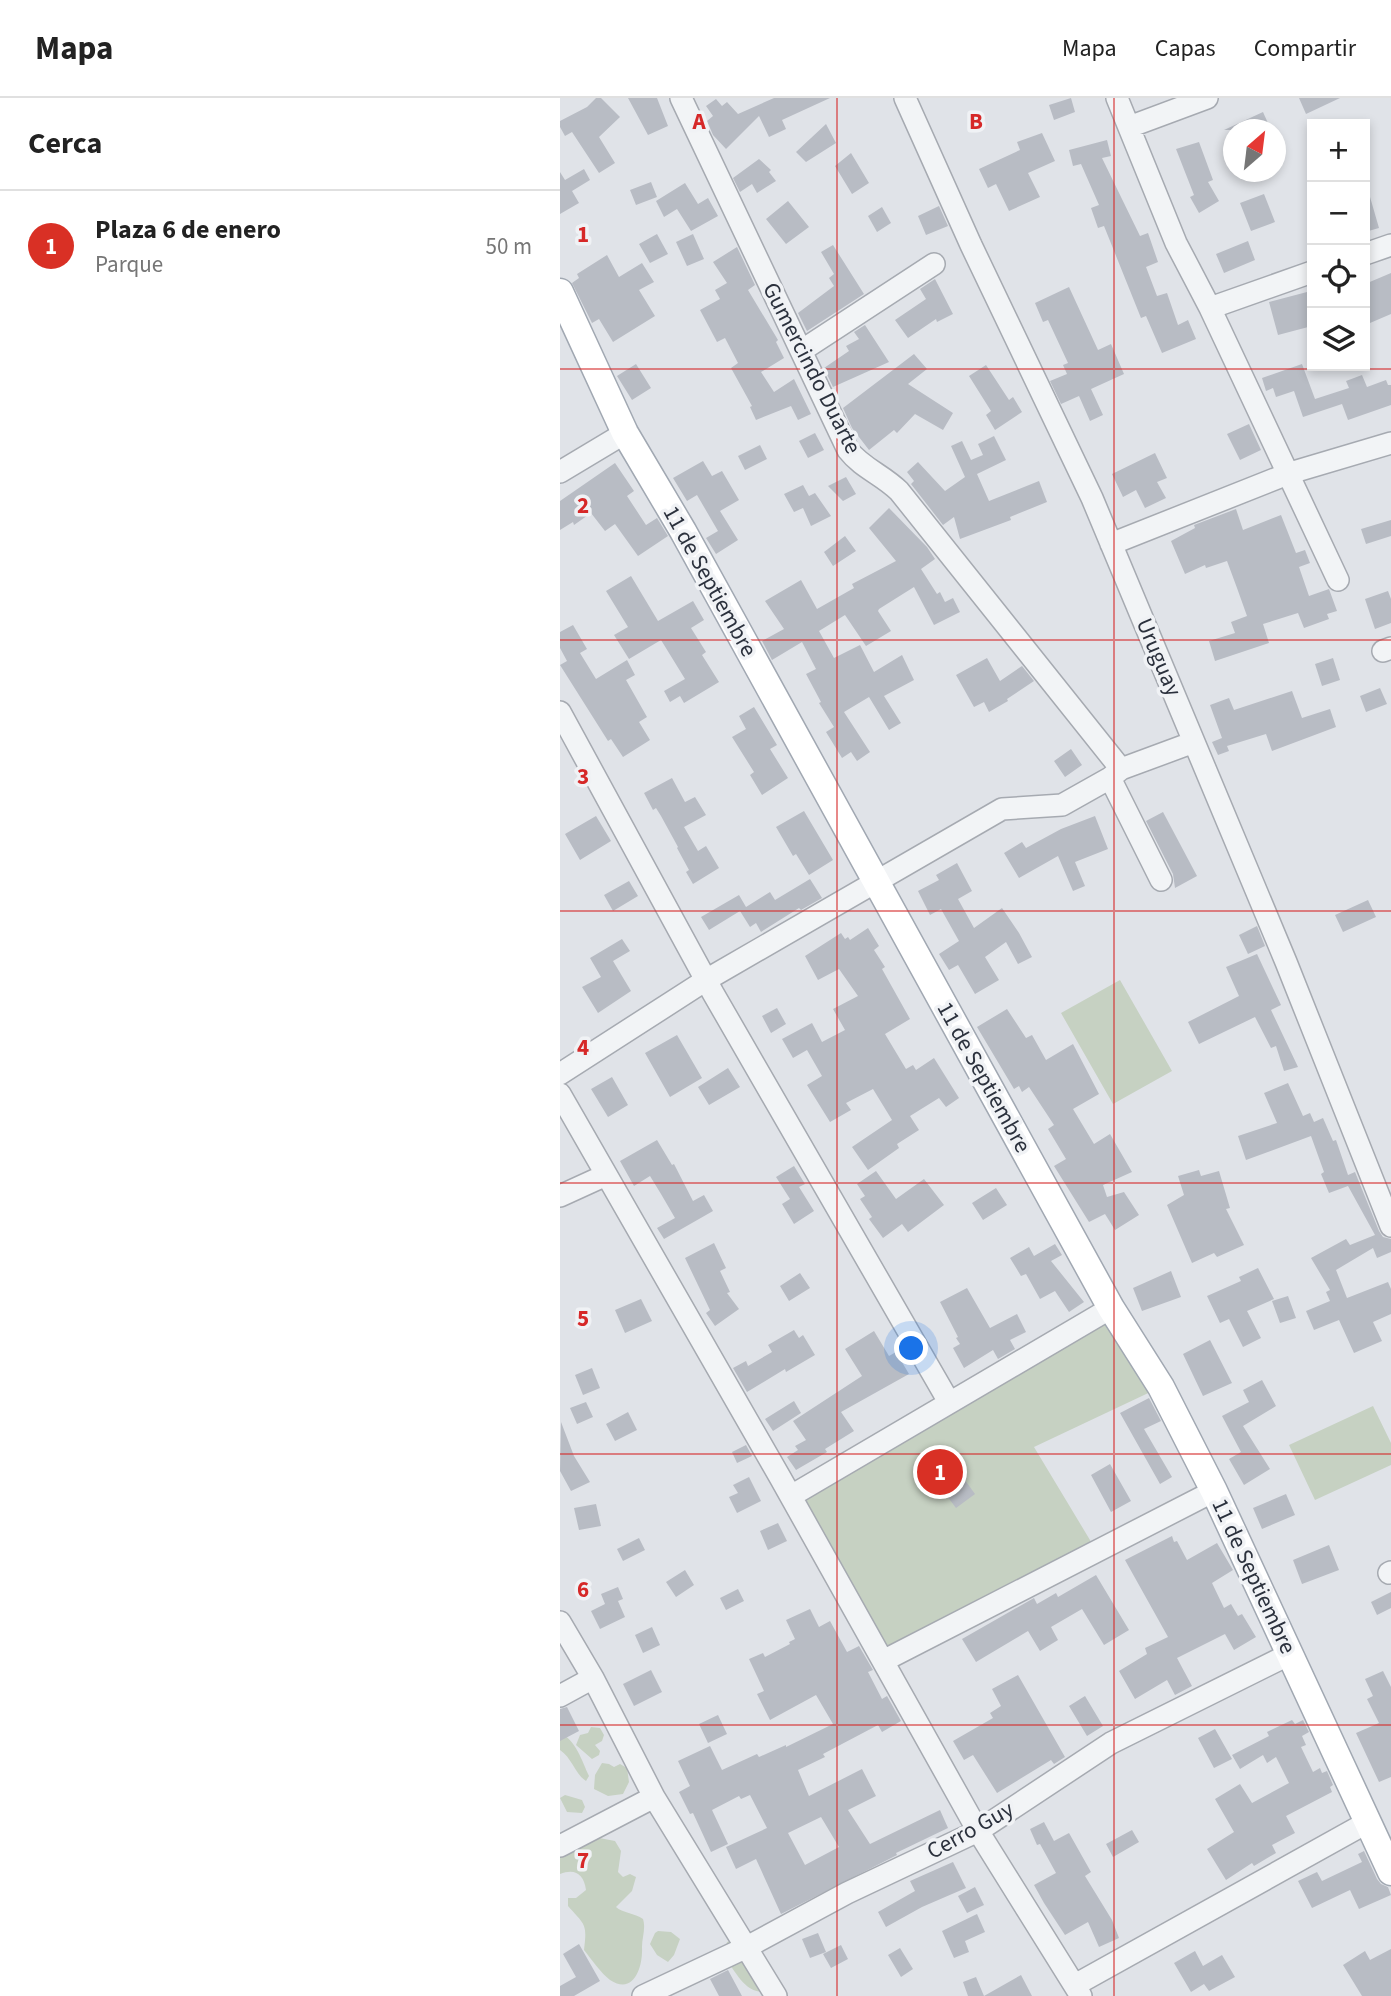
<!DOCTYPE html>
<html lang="es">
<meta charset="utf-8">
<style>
:root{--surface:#fff;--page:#f6f6f6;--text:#222;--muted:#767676;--line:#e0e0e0;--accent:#d93025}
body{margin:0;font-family:"Source Sans 3",sans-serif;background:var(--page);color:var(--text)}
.controls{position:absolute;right:21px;top:21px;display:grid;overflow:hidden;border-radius:0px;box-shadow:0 4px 10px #0003}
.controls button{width:63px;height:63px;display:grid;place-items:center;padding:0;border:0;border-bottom:2px solid var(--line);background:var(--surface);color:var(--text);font:35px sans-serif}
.compass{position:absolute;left:663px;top:21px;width:63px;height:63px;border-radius:50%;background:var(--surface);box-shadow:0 4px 10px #0003;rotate:28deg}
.you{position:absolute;left:352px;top:1251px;width:24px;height:24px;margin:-18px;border:5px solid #fff;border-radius:50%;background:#1a73e8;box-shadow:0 0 0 10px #1a73e833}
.badge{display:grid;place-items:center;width:46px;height:46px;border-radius:50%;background:var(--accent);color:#fff;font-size:23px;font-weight:700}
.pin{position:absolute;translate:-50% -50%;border:4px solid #fff;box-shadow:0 2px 7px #0006}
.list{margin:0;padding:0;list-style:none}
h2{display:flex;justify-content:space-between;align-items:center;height:91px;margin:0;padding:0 28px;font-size:30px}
h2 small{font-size:23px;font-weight:400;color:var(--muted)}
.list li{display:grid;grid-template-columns:46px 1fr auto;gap:21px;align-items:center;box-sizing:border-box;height:112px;padding:0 28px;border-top:2px solid var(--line)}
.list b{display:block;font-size:26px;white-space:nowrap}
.list p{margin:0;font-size:23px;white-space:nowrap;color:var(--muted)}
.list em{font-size:23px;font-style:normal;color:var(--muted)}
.icon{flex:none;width:38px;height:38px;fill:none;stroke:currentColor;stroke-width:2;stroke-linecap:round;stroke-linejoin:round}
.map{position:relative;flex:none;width:831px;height:1898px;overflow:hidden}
header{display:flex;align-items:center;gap:42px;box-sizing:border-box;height:98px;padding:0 35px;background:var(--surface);border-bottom:2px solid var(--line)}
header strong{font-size:33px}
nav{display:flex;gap:38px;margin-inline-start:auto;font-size:24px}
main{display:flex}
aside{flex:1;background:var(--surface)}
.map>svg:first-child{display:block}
.green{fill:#c6d1c2}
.building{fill:#b8bcc4;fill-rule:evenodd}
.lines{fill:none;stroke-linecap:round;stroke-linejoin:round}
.minor-casing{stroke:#a6aab1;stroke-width:24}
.major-casing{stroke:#a1a8b2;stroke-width:29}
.minor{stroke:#f2f4f6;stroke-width:21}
.major{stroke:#fff;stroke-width:26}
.grid{fill:none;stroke:#d62828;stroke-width:2;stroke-opacity:0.55}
.labels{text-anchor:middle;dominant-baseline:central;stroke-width:7;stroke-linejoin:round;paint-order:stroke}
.street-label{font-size:23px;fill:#2b313d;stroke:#f0f2f5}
.grid-label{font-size:23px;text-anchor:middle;font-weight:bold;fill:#d62828;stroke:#f0f2f5;stroke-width:7;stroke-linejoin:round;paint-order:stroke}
</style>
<header>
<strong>Mapa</strong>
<nav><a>Mapa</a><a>Capas</a><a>Compartir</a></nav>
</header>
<main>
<aside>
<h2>Cerca<small></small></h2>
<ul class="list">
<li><span class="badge">1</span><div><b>Plaza 6 de enero</b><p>Parque</p></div><em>50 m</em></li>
</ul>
</aside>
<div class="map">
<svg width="831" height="1898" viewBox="0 0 831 1898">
<rect width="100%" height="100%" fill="#e0e3e8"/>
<!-- green -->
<path class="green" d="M560,882L612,973L553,1006L501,915Z
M551,1210L601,1289L474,1349L536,1452L323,1563L231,1398Z
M813,1308L831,1345V1367L755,1402L729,1347Z
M31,1629L40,1630L44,1637L42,1643L35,1647L40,1653L39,1657L32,1661L16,1647L20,1637L28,1635Z
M0,1635C16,1642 22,1663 29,1678L26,1683C15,1676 12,1660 0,1652Z
M42,1665L49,1666L54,1669L60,1666L67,1670L69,1684L63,1696L48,1698L34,1691L35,1677Z
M5,1697L22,1702L25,1709L22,1715L7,1714L0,1700Z
M29,1738L55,1743L61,1753L58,1774L63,1779L70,1776L76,1779L72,1793L56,1809C62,1815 75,1815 83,1821C86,1831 82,1839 82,1849C83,1867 75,1898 50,1882C41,1875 31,1861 24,1852C27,1826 26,1828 8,1808V1800H16L26,1792C24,1776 15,1770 0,1776V1749Z
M98,1833L111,1834L120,1841L114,1857L108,1864L97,1857L90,1846L95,1835Z
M174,1842C208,1859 211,1856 205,1894C184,1895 176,1873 164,1859L167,1844Z"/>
<!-- building -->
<path class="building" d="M36,0H41L60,19L39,39L55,65L39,75L12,34L5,38L0,29V23L27,9Z
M68,0H97L108,28L88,37Z
M214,0H270L222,22L226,31L209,39L199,18L166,51L153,37L147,23L153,18L146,8L156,1L162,8L167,4L178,16Z
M511,0L515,14L494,22L489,7Z
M739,0H780L746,16Z
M703,14L711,32H664Z
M266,26L276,45L246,64L236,54Z
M482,35L495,63L468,75L480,99L449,113L436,86L428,90L419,71L460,52L457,44Z
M547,42L551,58L542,60L580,138L588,135L598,164L586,169L597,198L607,195L618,227L628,222L636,241L602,255L586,218L581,220L544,128L538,130L531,110L539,107L521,66L513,68L509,52Z
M639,44L653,82L648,84L659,103L639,115L630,99L634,97L616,51Z
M291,55L309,85L292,96L275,68Z
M199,61L211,72L209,74L216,83L197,95L192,86L180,94L173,80Z
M24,71L30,82L12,93L19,105L0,116V74L5,82Z
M91,84L97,99L76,107L70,92Z
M125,85L138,106L148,100L158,118L131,133L117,111L104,119L96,103Z
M805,92H808L819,130L805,134Z
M704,96L715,124L691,133L680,105Z
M228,103L249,129L226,146L206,121Z
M379,108L388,128L366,137L358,118Z
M322,109L331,125L317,134L308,118Z
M97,136L108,156L90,165L79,146Z
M133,136L144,161L127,168L116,144Z
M688,143L695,162L664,175L656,156Z
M273,147L304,196L247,233L238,215L274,188L269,180L274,176L261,154Z
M177,149L195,187L188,192L218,242L216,244L224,260L201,274L214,294L234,281L251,316L238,322L231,308L196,322L190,309L192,308L171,270L178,265L165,240L157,244L140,212L160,201L155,192L167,185L153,164Z
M47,157L59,179L82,165L94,184L79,192L95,218L53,244L39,221L32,225L12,185L19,180L17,176Z
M831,175V216L810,225L805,212V186Z
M375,181L393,216L377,224L376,221L348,240L335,222L366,201L360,191Z
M509,189L538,252L551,246L564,276L531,291L543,317L530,323L519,298L501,306L490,283L507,276L503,267L508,265L488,222L483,224L475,205Z
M747,194L752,213V228L718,237L709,204Z
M305,227L329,264L273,289L264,270L289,253L286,248L299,241L294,234Z
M354,256L367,271L348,286L393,315L383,332L355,316L337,335L334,332L309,352L292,330L283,310Z
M76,266L91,290L72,302L57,278Z
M742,266L755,301L789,290L786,283L802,277L807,289L826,282L828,287H831V307L788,322L782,306L743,319L734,293L716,299L713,290L706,293L702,280Z
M426,267L449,302L453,299L462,314L435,332L426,317L431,313L409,278Z
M689,326L701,352L680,362L667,336Z
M255,335L264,352L248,360L239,343Z
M434,338L446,362L417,376L429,403L479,383L487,404L450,419L451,422L400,441L394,419L383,427L351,386L354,383L347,374L358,364L385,393L405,379L391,348L402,343L411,362L423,357L418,346Z
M200,347L207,361L185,372L178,358Z
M595,355L607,380L597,384L606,400L585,410L576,392L563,399L552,376Z
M143,363L152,378L162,373L179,402L160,413L178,442L156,456L146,440L158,433L137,397L127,403L113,380Z
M55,365L74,393L67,398L86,427L97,420L108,438L78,458L55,426L45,433L31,415L14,427L13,424L0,432V403Z
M286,379L296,396L283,403L268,388Z
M243,387L249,398L255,395L271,418L251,428L243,410L234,414L224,396Z
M329,410L367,449L375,461L361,471L377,496L380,494L385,504L393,500L400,514L374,527L354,489L319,511L318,513L331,533L306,548L285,517L259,533L274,560L300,547L314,574L342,557L354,582L324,598L341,625L329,632L309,599L284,614L310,654L297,663L291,654L282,660L266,634L274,629L259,605L261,604L246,576L256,571L242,544L212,562L202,543L224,531L205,503L241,482L257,511L294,490L292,486L336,463L309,430Z
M676,411L683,432L721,417L736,455L745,452L750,465L739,469L749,498L769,491L777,513L767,516L769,521L744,530L738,515L703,526L709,545L655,563L649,543L675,535L671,524L687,518L677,490L667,463L646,470L645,467L625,476L611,443L635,430L634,427Z
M831,422V438L806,446L801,431Z
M285,438L296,453L273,468L264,454Z
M71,478L98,523L133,503L144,522L131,530L146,554L142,557L159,584L124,605L120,598L110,604L104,593L125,581L101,542L69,561L54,537L68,529L46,493Z
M828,493L831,501V525L815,531L805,501Z
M13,527L27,551L20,555L36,581L67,562L75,577L66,582L87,619L79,624L90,642L63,659L51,641L48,643L0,567L7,563L0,550V534Z
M427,560L440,583L462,568L474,583L447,601L448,603L429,614L424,604L414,609L396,577Z
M773,560L780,582L762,588L755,566Z
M820,590L827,606L806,614L800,598Z
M732,593L742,620L770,611L776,629L712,653L706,636L667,648L669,653L658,657L652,644L662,640L650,607L669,600L674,612Z
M194,609L217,647L210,651L228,680L202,697L190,677L194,674L172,639L186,631L179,618Z
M511,651L522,667L505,679L494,663Z
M112,680L125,704L135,699L146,717L124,729L138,753L146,748L159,770L133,786L126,774L129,772L117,750L118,749L101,718L96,710L93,712L84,695Z
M244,713L273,762L249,777L236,756L233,758L216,729Z
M603,714L637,778L615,790L613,776L586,723Z
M36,718L51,743L20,762L5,736Z
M535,718L548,751L515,764L525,788L513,793L498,758L459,780L444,755L462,744L466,750L501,731Z
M397,765L412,793L398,801L414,830L442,810L459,835L472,859L458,866L446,844L425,859L439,882L415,896L398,867L389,872L379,856L399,843L381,811L370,817L358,793L379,782L376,777Z
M250,781L262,800L241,812L239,810L201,834L196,825L190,829L180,813L149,832L141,819L179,797L186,809L210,794L215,802Z
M69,783L78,798L53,813L44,797Z
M808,802L816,819L783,834L775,817Z
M697,828L705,848L688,856L679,837Z
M308,830L319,848L314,852L325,869L322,871L350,921L325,936L346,971L353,967L356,972L374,960L399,1000L386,1009L379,1000L350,1018L359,1032L337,1046L339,1050L308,1072L292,1049L332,1022L313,991L286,1005L291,1012L270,1024L247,987L262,978L247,952L233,960L222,941L252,925L262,944L285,932L273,911L298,898L279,871L258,882L245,858L281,835L285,841L288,839L290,842Z
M62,841L70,853L53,863L71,893L38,915L22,889L41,879L30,860Z
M697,856L721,907L711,912L738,969L724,973L716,948L711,950L695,919L639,946L628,924L679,898L666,869Z
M217,910L226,926L211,935L202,918Z
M447,911L466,940L472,937L486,962L513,946L539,996L513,1011L534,1046L550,1036L572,1074L543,1087L547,1099L564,1094L579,1117L555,1132L545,1116L529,1124L494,1068L506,1061L488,1031L494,1027L469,989L462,994L459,988L454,991L417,929Z
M117,937L142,980L110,999L85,955Z
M168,970L180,989L149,1007L138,989Z
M52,979L68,1007L48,1019L31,991Z
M728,985L743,1018L750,1015L754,1024L763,1020L773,1043L776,1042L788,1077L795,1074L819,1133L823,1139L831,1141V1154L817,1160L813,1150L776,1172L787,1200L828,1184L831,1191V1216L813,1224L822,1243L794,1255L779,1222L754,1232L746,1213L770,1203L766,1194L770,1192L751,1160L786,1141L790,1147L815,1137L788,1088L769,1095L761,1076L764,1074L751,1038L686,1062L678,1038L717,1025L704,995Z
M97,1042L112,1067L114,1066L133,1103L144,1097L153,1113L104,1141L97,1130L115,1120L101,1096L90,1078L74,1088L60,1063Z
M234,1068L245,1086L239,1089L254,1113L234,1126L222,1106L230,1101L216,1079Z
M639,1072L641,1078L659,1073L670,1110L666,1111L684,1147L657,1159L654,1155L632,1165L607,1107L624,1097L618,1078Z
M316,1073L336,1101L364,1081L384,1107L348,1134L342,1126L323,1140L309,1121L312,1119L300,1101L305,1098L297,1086Z
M436,1090L447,1107L423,1122L412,1105Z
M154,1145L166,1170L160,1173L170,1194L167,1195L179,1211L155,1228L146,1215L150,1212L125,1160Z
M495,1146L502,1157L491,1163L524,1204L509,1214L495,1193L480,1201L466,1176L461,1178L450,1160L469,1149L474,1158Z
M698,1170L714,1201L687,1213L701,1240L683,1249L669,1221L660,1225L647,1198L681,1183L679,1179Z
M611,1173L621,1199L582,1213L573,1190Z
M240,1175L250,1190L229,1203L220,1188Z
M407,1190L430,1230L457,1216L466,1234L450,1242L455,1251L438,1261L433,1252L404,1270L393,1250L400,1246L396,1240L398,1239L380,1204Z
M728,1198L736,1220L720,1225L712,1203Z
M81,1201L92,1223L65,1235L55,1212Z
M234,1232L239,1240L243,1237L255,1257L226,1274L225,1271L187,1294L173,1270L186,1263L188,1268L212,1254L208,1247Z
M314,1233L329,1258L336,1254L349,1276L281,1314L294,1333L265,1351L267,1354L236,1372L227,1359L238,1352L235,1348L246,1342L233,1323L302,1278L285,1251Z
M650,1242L672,1285L643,1298L623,1256Z
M32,1270L40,1290L23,1297L15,1277Z
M702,1282L716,1308L683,1328L710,1371L684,1387L669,1361L681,1354L662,1318L689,1304L683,1292Z
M589,1300L601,1323L584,1331L612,1379L600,1386L560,1315Z
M234,1303L241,1315L213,1333L205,1321Z
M26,1304L33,1319L17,1326L10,1310Z
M68,1314L77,1332L55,1343L46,1326Z
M1,1324L14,1358L30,1384L11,1393L0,1373Z
M186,1347L192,1358L177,1365L172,1354Z
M391,1363L415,1396L396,1410L378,1386L387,1379L381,1370Z
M550,1366L571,1403L551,1414L531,1377Z
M189,1379L201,1403L177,1415L169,1399L178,1395L173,1387Z
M726,1396L735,1417L702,1431L693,1410Z
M36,1406L41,1428L19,1432L14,1410Z
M218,1425L227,1443L208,1452L200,1433Z
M612,1438L614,1444L617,1443L627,1462L657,1445L673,1472L652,1485L664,1510L671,1506L678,1518L682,1516L696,1539L674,1552L665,1536L617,1560L632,1588L615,1597L607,1582L575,1601L559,1573L587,1556L585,1550L608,1539L565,1462Z
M79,1440L85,1452L63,1463L57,1451Z
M769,1447L779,1472L742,1486L733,1462Z
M125,1472L134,1487L116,1499L106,1484Z
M536,1477L569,1532L544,1547L522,1511L491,1529L498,1542L480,1553L468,1533L416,1564L402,1541L474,1500L477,1506L496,1495L498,1499Z
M58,1489L63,1501L58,1503L65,1519L40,1531L31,1513L45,1506L41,1496Z
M178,1491L184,1503L166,1512L160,1500Z
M831,1494V1510L817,1517L811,1504Z
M250,1511L259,1529L270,1523L287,1554L299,1548L313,1572L308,1574L322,1601L327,1598L341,1623L322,1634L318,1627L263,1656L265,1659L238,1672L249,1698L302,1671L316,1698L288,1712L310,1746L380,1712L388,1730L336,1755L337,1757L221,1816L196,1761L176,1771L166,1749L207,1730L190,1697L181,1701L179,1698L152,1712L168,1746L151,1754L133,1715L130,1716L119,1694L130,1688L118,1663L150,1648L162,1672L197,1656L199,1659L226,1647V1649L273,1626L256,1597L210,1622L197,1596L204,1593L189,1561L203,1555L205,1559L230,1546L229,1544L235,1541L226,1522ZM261,1719L279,1749L245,1767L228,1735Z
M92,1529L100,1547L83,1555L75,1537Z
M91,1572L102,1594L74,1608L63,1586Z
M823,1573L831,1589V1679L819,1684L796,1635L819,1625L807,1601L813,1598L805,1581Z
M458,1577L505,1659L494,1666L491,1662L437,1695L413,1657L404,1662L393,1643L433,1620L430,1615L441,1608L432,1591Z
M525,1598L543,1628L527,1638L509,1608Z
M7,1609L19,1633L0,1643V1611Z
M158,1617L167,1636L148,1645L139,1626Z
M732,1622L735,1626L743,1622L749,1634L742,1638L746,1647L741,1649L753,1674L760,1670L762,1675L767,1673L773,1687L770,1689L772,1694L726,1718L735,1735L712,1747L716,1755L694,1768L692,1765L666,1782L647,1751L674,1734L655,1701L680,1686L692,1705L729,1685L716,1659L707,1665L703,1657L680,1671L672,1657L709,1638L707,1634Z
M655,1631L672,1661L654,1670L638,1640Z
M484,1724L494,1743L509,1735L531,1774L525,1778L552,1822L559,1840L539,1849L528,1824L505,1837L484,1805L474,1787L496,1775L480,1746L477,1747L470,1731Z
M572,1732L579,1744L553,1759L546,1746Z
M804,1753L817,1781L821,1786L828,1789L831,1797L799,1811L790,1792L752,1810L738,1783L757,1774L762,1783L802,1764L798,1756Z
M393,1764L406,1790L362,1809L326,1829L318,1814L355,1793L350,1783Z
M415,1789L424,1807L407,1815L398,1798Z
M417,1816L425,1834L405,1843L409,1854L394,1860L382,1833Z
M258,1835L266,1854L250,1860L242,1841Z
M19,1846L40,1883L14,1898H0V1888L16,1879L3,1856Z
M281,1847L288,1861L271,1870L263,1856Z
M340,1850L353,1871L341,1879L328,1857Z
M831,1851V1898H802L783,1867L805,1853L810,1862Z
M635,1853L643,1868L662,1857L675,1879L649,1893L644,1886L631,1894L614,1865Z
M168,1872L182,1898H159L150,1881Z
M461,1877L472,1898H408L403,1884L416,1879L424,1898Z"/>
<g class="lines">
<!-- minor casing -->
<g class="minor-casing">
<path id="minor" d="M121,0L288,352C302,370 323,377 339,393L561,671
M345,0L411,147L532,400L726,864L831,1128
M557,0L616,145L650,210L778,482
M569,29L647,0
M805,156L831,147
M650,210L752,174
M241,253L374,166
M0,374L65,335
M551,446L730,375L831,345
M823,553L831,550
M0,614L153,895L389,1304
M550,680L601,782
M0,976L146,882L442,711L502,707L550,680L561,671L634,644
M0,996L221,1381L418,1733L521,1898
M0,1098L46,1077
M231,1398L551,1210
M829,1475L831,1474
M0,1524L33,1580L94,1699L216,1898
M323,1563L654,1393
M0,1598L33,1580
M0,1748L94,1699
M515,1887L808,1724
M83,1898L187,1849L287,1795L418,1733L551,1645L730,1556"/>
</g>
<!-- major casing -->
<g class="major-casing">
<path id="major" d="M0,194L65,335L123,433L551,1210L601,1289L654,1393L831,1774"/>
</g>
<!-- minor -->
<use href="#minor" class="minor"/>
<!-- major -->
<use href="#major" class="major"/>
</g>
<!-- grid -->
<path class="grid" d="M277,0V1898M554,0V1898M0,271H831M0,542H831M0,813H831M0,1085H831M0,1356H831M0,1627H831"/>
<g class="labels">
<!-- street labels -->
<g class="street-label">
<text transform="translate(252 270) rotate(63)">Gumercindo Duarte</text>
<text transform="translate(150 483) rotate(61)">11 de Septiembre</text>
<text transform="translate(599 559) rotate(67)">Uruguay</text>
<text transform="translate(424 979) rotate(61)">11 de Septiembre</text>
<text transform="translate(694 1478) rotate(65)">11 de Septiembre</text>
<text transform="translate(410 1732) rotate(-29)">Cerro Guy</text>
</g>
</g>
<g class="grid-label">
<text x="139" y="31">A</text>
<text x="416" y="31">B</text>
<text x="23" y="144">1</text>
<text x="23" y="415">2</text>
<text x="23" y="686">3</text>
<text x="23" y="957">4</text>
<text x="23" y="1228">5</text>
<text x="23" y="1499">6</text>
<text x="23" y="1770">7</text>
</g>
</svg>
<div class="controls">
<button>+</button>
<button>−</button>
<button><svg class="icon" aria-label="locate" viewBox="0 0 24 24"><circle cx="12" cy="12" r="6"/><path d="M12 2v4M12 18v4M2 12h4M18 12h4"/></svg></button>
<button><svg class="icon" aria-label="layers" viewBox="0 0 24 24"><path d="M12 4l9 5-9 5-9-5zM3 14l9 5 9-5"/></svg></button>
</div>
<svg class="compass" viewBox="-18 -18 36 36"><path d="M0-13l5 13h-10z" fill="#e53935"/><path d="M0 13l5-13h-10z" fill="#767676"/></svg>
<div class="you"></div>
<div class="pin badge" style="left:380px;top:1374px">1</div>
</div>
</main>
